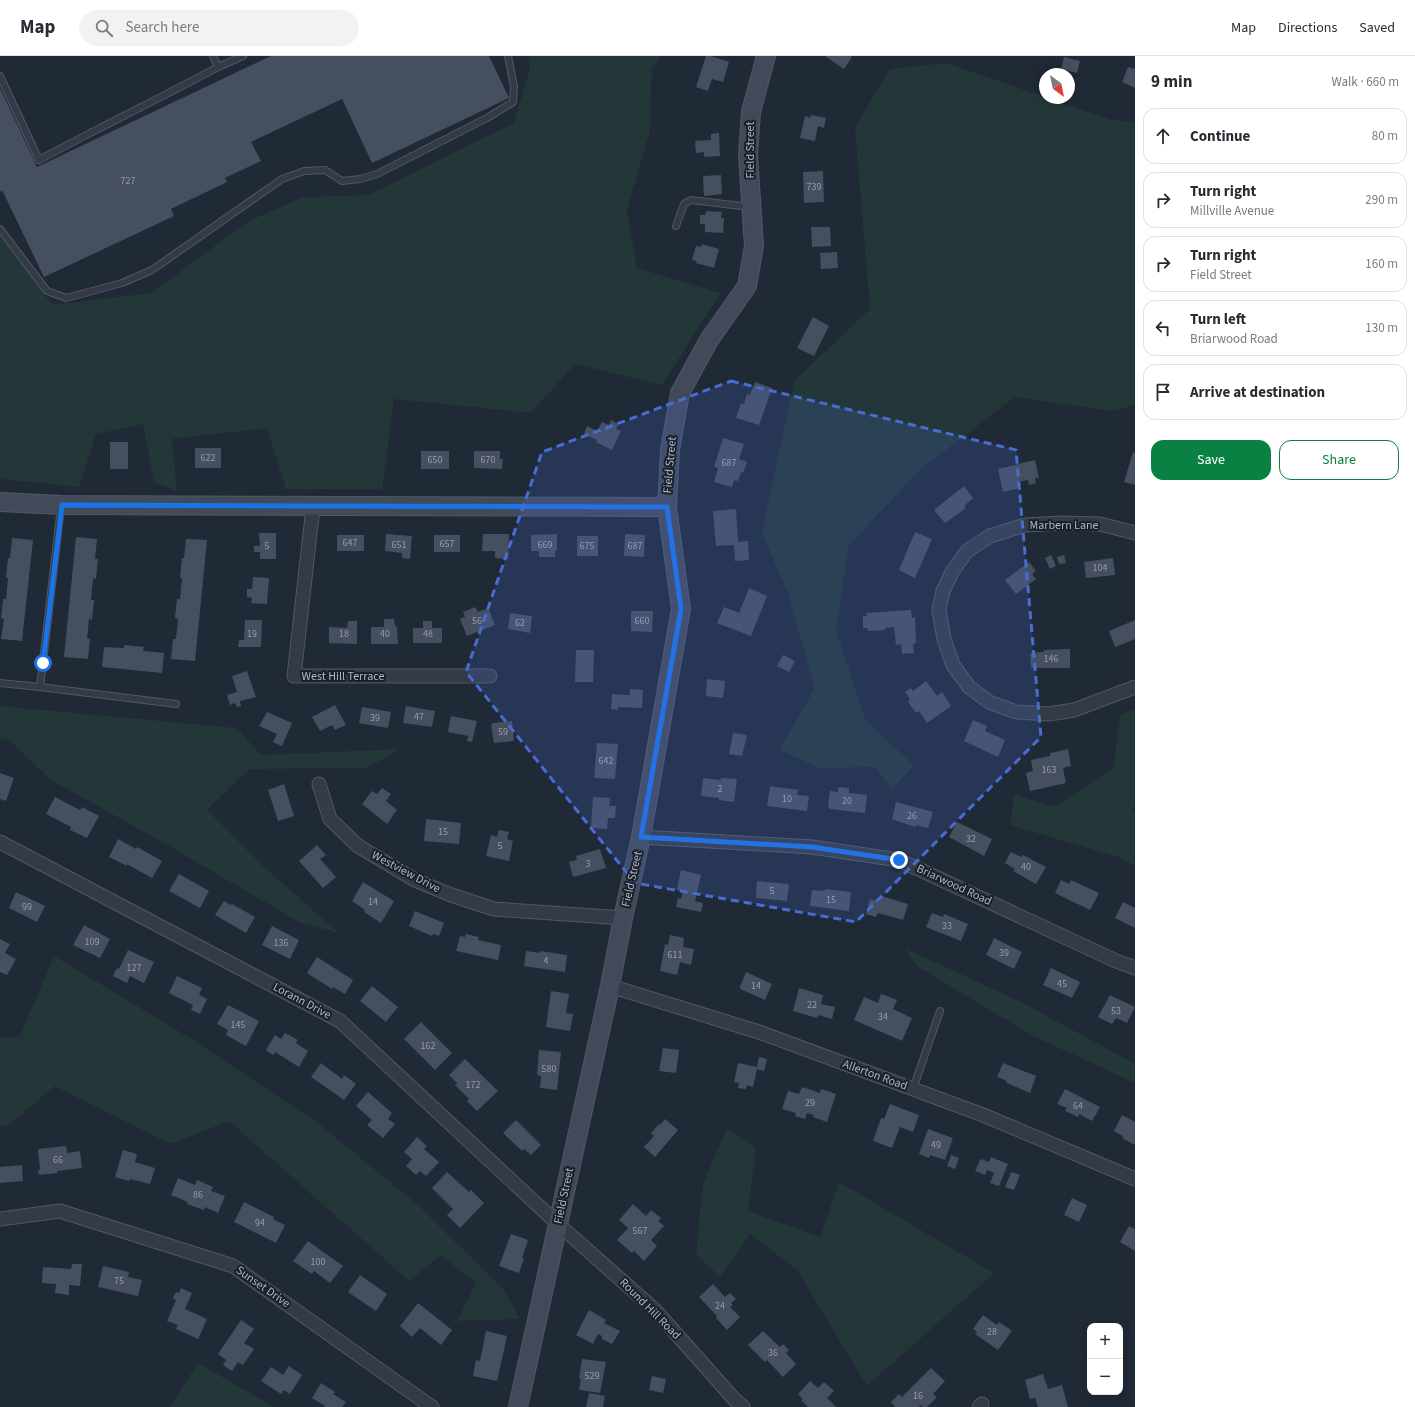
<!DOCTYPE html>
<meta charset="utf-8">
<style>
:root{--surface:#fff;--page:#f2f2f3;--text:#2b2b33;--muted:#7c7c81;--line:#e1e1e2;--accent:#0b8043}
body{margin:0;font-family:"Source Sans 3",sans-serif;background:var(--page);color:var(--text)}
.controls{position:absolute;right:12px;bottom:12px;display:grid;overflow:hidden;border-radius:8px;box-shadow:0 2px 10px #0003}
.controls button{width:36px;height:36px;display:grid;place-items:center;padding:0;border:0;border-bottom:1px solid var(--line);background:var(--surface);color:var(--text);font:20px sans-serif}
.compass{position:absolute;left:1039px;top:12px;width:36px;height:36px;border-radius:50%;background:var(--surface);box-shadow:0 2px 10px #0003;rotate:147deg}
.stop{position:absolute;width:12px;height:12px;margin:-9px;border:3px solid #1a73e8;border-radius:50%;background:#fff}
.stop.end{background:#1a73e8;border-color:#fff;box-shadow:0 1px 4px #0008}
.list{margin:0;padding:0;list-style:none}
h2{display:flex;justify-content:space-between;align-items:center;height:52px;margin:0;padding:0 16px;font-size:17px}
h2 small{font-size:13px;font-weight:400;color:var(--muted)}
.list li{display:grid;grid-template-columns:26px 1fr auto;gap:12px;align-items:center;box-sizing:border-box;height:56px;margin:0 8px 8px;padding:0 8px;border:1px solid var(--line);border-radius:12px}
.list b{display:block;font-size:15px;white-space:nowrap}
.list p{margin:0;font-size:13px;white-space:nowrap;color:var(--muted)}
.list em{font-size:13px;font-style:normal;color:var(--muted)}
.actions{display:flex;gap:8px;padding:12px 16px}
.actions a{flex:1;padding:9px 0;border:1px solid var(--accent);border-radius:12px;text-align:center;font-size:14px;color:var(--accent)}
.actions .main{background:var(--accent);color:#fff}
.icon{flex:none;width:22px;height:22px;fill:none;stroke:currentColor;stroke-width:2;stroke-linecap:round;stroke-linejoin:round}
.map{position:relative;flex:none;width:1135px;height:1351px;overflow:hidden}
header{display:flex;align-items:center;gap:24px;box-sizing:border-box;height:56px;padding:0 20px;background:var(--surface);border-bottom:1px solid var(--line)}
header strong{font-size:19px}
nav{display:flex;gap:22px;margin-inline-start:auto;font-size:14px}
.search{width:280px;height:36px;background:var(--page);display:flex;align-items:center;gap:10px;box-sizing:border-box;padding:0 14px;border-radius:22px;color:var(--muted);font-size:15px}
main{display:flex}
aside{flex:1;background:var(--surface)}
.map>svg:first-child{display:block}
.green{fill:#233638}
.building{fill:#464f60}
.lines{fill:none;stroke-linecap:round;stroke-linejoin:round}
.lane-casing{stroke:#515864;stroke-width:8}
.street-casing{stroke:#515864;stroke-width:15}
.secondary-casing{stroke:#515864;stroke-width:20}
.lane{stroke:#343b46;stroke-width:6}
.street{stroke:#343b46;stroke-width:13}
.secondary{stroke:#424a59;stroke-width:18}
.route{stroke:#1a73e8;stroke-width:5}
.marked{fill:#486dd2;fill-opacity:0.2;stroke:#486dd2;stroke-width:3;stroke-dasharray:8 5;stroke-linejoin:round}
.labels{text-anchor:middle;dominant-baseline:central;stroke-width:4;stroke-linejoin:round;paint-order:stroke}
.number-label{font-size:10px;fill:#949caa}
.street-label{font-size:12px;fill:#aeb5c3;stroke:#19202b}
</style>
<header>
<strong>Map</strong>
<div class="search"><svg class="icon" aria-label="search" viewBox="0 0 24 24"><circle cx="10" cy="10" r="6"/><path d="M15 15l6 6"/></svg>Search here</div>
<nav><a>Map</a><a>Directions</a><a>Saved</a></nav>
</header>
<main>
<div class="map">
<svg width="1135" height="1351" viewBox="0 0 1135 1351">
<rect width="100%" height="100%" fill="#202936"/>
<!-- green -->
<path class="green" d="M528,0H661L652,12L650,75L627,154L637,212L720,237L662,329L575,308L531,357L394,343L382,433H286L267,372L172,383L177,435L154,426L143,368L96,378L79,431L0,423V177L52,249L151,237L249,165L303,141L368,139L514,67L530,12Z
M946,7L1045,41V42L1111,64L1135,66V349L1112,355L1015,341L921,413L849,489L836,573L865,663L914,710L892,733L875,711L820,712L779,694L815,632L788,538L762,476L794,325L870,253L855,71L890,13Z
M0,650L237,672L261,699L401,693L366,712L249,713L207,754L264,811L339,877L299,866L164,787L51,724L9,684L0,683Z
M1135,653V750L1131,754L1135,756V810L1121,802L1010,769L1014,738L1055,751L1114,712L1120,659Z
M905,892L1025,948L1135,1008V1027L1033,980L915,909Z
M54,900L190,982L318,1067L418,1149L504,1234L520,1263L457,1265L476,1227L441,1199L409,1225L229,1065L171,1088L55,1030L9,1069L0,1071V982L20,980Z
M727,1072L756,1092L748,1155L820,1181L839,1126L994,1217L867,1330L798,1215L750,1178L720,1221L696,1198L703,1128Z
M198,1307L274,1351H169Z"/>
<!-- building -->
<path class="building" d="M271,0H489L509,42L372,107L342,43L251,86L261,105L225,122L227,126L171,153L174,160L44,221L2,134L0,136V32L37,111Z
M706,0H711L729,6L723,26L712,23L708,35L696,31Z
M825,0H850L852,1L844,13Z
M1064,1L1080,5L1077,17L1061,13Z
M1128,11L1135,13V32L1122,26Z
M811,59L826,62L824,72L818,70L815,85L800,82L805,60L810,62Z
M719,77L720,100L704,101V96L696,97L695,85L711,84V78Z
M823,115L824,146L804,147L803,116Z
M721,119L722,138L704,140L703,120Z
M706,155L722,156L721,162H724L723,177L705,176V168H700V159H705Z
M811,171H830L831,190L812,191Z
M702,188L719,193L714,212L696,207L697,205L692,204L696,190L701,191Z
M837,196L838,212L821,213L820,197Z
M813,261L829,270L814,300L797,292Z
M755,326L772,332L759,369L736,362L741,347L744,348L747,338L750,339Z
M611,364L618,368L616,373L621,375L612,394L596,386L597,384L584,378L587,370L597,375L602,366L609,369Z
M723,382L744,388L739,403L747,406L743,417L741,416L738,425L734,424L732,431L714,426L718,412L714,411Z
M110,386H128V413H110Z
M195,392H221V412H195Z
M421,395H449V413H421Z
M474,395H500V403H503L502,413L474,412Z
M1133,396L1135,397V429L1124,426Z
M1035,404L1039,422H1035L1036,427L1029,429L1028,424L1018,426L1019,432L1003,436L998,413Z
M964,430L973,442L964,450L966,452L945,467L934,454Z
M736,453L738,486L748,485L749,504L735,505L734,489L716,490L713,455Z
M915,476L932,483L915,522L899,514Z
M259,477H276V503H260V496H254V490H260Z
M386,478L412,480L410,503L402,502V497L385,495Z
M483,478H509L508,503L495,502V495H482Z
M557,478V494L555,495V501H539V495H531V479Z
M625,478L645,479L644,501L624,500Z
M337,479H364V495H337Z
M434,479H460V496H434Z
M577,480H598V500H577Z
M76,481L97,483L95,503H98L96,523L93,522L91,544H94L92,564L89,563L87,582L90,583L88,603L64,601Z
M12,482L33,484L22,585L1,583L4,563L1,562L3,543H6L8,522H6L8,502H10Z
M186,483L207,484L195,605L171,603L173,583H176L178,563L175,562L177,543H180L182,522H180L182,502H184Z
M1051,499L1056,510L1050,513L1045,502Z
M1064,499L1066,507L1059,508L1057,501Z
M1113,502L1115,519L1086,522L1084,506Z
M1029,506L1036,515L1032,518L1036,523L1016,538L1005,524Z
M253,521L269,522L267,548L251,547L252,542L247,541V533H252Z
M749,532L767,540L751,580L717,567L724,551L739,557Z
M475,551L478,556L488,552L495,569L467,580L460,563L465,561L463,556Z
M911,554L912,562H915L916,587L913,588L914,597L902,598L901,588L896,589L894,571L885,572V574L868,575L867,572H863V560H867L866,557Z
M631,555H653L652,576L631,575Z
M510,557L532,560L530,577L508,573Z
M384,563H394L395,570L397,571L398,588H371V571H384Z
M245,564H262L261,591H238L239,584H244Z
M1135,564V583L1115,591L1109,575Z
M348,565H357V588L329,587V571L347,572Z
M423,565H432V572H442V587H413V572H423Z
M124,589L144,591L143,595L164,597L162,617L102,611L104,591L124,592Z
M1070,593V612H1032L1031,611L1030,597L1044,596V594Z
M576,594H594L593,626H575Z
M783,599L795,605L789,616L777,610Z
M247,615L256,641L240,645L241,650L237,651L235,647L230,649L227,639L237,636L232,620Z
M707,623L725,625L723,642L706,640Z
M926,625L937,640L942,636L951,650L927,667L919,655L916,657L908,646L910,643L905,636L911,632L913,635Z
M630,633L643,634L642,652L618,651V654L611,653L612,638L630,639Z
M335,649L346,669L335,674L332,669L320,675L312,661Z
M406,650L435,655L432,671L403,667Z
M362,651L391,656L388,672L359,667Z
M267,656L292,667L282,690L273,686L277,678L259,670Z
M451,660L477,665L472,686L467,685L468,680L448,676Z
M973,664L987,670L985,675L1005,684L998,701L964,685Z
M512,665L514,685L494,687L491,669L493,667Z
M733,677L747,679L742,700L729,698Z
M597,687L618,688L615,723L594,722Z
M1068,693L1071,710L1063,712L1066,727L1030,735L1026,717L1033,715L1031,704L1050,700V697Z
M0,717L14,722L6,745L0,743Z
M703,722L721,724V722L737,723L734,746L719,744V742L701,740Z
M284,728L294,760L278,765L268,734Z
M770,730L798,734L797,739L809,740L807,755L767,750Z
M838,731L849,732V737L867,739L865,757L830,753L828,751L830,735L838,736Z
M382,732L391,738L386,745L397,754L387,768L362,748L372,735L377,738Z
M55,741L80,754L82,751L99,760L87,782L70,774L71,771L46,758Z
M593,741L610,742L609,750H616L615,762H608L607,773L591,772Z
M896,746L933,756L928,772L916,769L915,771L892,763Z
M426,763L461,767L459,788L424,785Z
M957,766L992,783L984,800L949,781Z
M499,774L509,776L507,783L513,785L509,805L486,800L491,779L497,781Z
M118,783L136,793L137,791L162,805L152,822L127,808V810L109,801Z
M317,789L326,799L320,803L336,821L323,832L299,805Z
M600,793L606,812L573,821L569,806L577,804L576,800Z
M1011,796L1021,801L1023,799L1046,811L1036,828L1013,815L1015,813L1005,807Z
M681,814L701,819L695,845L703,847L701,856L676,851L678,842L681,843L683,835L677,834Z
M179,818L209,835L200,852L169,835Z
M1061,824L1069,828L1071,824L1099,837L1090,854L1055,837Z
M757,825L789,828L787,845L756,842Z
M363,826L394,845L381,867L364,856L365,854L352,845Z
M825,833L851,836L849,855L810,850L812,834L825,835Z
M16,836L45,850L37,866L9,852Z
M881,840L908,848L903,864L878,857L876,861L866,858L870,843L879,846Z
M224,845L231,849L232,848L255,861L246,877L215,859Z
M1123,846L1135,852V872L1115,862Z
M415,855L444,867L439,880L433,878L432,880L409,870Z
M932,857L943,861L944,858L968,868L961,885L926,871Z
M84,869L110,883L100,902L73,889Z
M272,870L299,884L290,903L262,889Z
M466,878L479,881L478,884L501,889L498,904L456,895L460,880L465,881Z
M670,879L684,882L683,891L694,893L691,909L680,906L677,919L660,915L665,888L668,889Z
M994,882L1022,896L1014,913L986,899Z
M0,883L10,888L5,897L16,903L7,919L0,916Z
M128,894L154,906L144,927L130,920L127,927L113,920L117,912L119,913Z
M526,895L540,897V895L567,899L565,916L524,910Z
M317,901L353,924L345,938L333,931L332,933L307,917Z
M1051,912L1080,926L1072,942L1043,929Z
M746,916L772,928L765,944L740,933V931Z
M177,920L202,932L199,939L207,943L200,958L191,954L193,949L169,937Z
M372,930L398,951L386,966L360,945Z
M799,932L823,939L821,948L835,951L832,963L818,959L817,962L793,955Z
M551,935L569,938L566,957L573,958L570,975L546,971Z
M881,938L897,944L893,953L912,962L902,985L854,964L864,941L878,947Z
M1110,939L1135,951L1127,967L1116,962L1112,968L1098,961Z
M228,949L259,965L246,990L226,979L228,974L217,968Z
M421,966L452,997L435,1014L404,983Z
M285,977L298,984L296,987L308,995L299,1011L275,996L273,999L266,994L275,979L281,983Z
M663,992L679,994L676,1017L659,1015Z
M539,994L561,996L557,1034L540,1032L541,1020L537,1019Z
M759,1001L767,1003L764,1015L757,1013L753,1031L747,1029L746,1033L738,1032L739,1027L734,1026L738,1007L757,1011Z
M465,1003L498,1035L477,1055L467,1045L469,1043L455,1029L457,1027L449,1019Z
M321,1007L342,1023L344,1019L356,1028L344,1044L311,1021Z
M1003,1007L1036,1020L1030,1037L1007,1027L1005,1024L997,1021Z
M802,1031L820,1037L821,1033L836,1038L827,1066L813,1061L814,1059L807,1057L805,1063L795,1060L796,1057L782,1053L788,1035L799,1038Z
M1065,1033L1100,1051L1092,1065L1079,1058L1078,1061L1065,1055L1067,1052L1057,1048Z
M368,1036L392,1057L388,1063L395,1068L383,1082L367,1069L372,1064L356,1050Z
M890,1048L919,1059L913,1076L900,1071L892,1092L873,1085L881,1062L884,1063Z
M1122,1059L1135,1066V1089L1122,1082L1123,1080L1114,1075Z
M665,1063L678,1074L655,1101L644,1091L654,1080L651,1077L659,1068L660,1069Z
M516,1064L541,1089L531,1099L524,1093L522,1095L503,1077Z
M928,1073L953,1082L945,1104L930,1099L929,1102L919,1098Z
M417,1081L427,1090L424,1093L439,1106L426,1120L420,1115L416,1119L406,1110L412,1103L404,1096Z
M66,1090L67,1097L80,1095L82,1112L57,1115L58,1117L39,1119L38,1114H40L38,1093Z
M123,1094L137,1098L135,1106L155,1112L150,1128L130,1123L129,1125L115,1121Z
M951,1099L959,1102L955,1113L947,1110Z
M991,1101L1008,1108L999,1130L990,1127L994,1117L987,1114L985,1119L975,1115L980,1104L981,1103L989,1106Z
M22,1109L23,1125L0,1127V1111Z
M447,1116L469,1136L471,1134L484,1147L460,1172L447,1159L453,1153L432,1132Z
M1012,1116L1020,1119L1014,1134L1005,1131L1011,1117Z
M178,1122L195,1129L197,1124L213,1131L211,1135L225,1140L218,1157L205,1151L204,1154L187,1148L188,1146L171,1139Z
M1072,1142L1087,1149L1079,1166L1064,1159Z
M244,1146L274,1161L273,1163L285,1169L276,1187L234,1166Z
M633,1148L646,1160L651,1154L661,1162L658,1165L664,1170L651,1184L657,1190L644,1205L634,1195L632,1197L617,1184L628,1172L619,1164Z
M1129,1170L1135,1173V1195L1120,1186Z
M511,1178L528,1184L522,1202H524L519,1217L499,1210Z
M308,1185L343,1210L330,1227L314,1215L312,1218L293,1205Z
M72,1208H82L80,1230L69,1229V1239L55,1237L56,1228L42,1227L43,1211L71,1213Z
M103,1210L129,1216L128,1221L142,1224L138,1240L98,1231Z
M360,1219L387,1238L376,1255L348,1236Z
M713,1228L725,1241L730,1237L736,1243L731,1247L733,1249L730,1251L740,1261L727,1274L716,1262L717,1260L699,1241Z
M181,1232L192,1237L185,1253L207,1263L198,1283L176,1273L178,1269L167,1265L176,1244L173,1242L176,1236L179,1237Z
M418,1247L452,1274L441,1289L420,1272L412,1281L400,1270Z
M589,1254L606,1264L604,1267L620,1275L612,1288L602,1283V1280L598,1278L593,1288L576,1279Z
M983,1259L997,1269L999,1266L1011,1274V1276L998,1294L975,1278L977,1276L973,1273Z
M241,1264L254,1273L244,1287L254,1293L243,1309L238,1306L232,1315L223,1309L226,1304L218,1298Z
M486,1275L507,1280L497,1325L473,1320L476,1304L480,1305Z
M763,1275L780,1291L783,1288L789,1294L786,1297L796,1308L783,1321L767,1304L765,1306L748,1289Z
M582,1303L606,1306L600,1337L579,1334L581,1323H579Z
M289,1310L302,1319L290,1338L284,1334L281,1338L261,1325L271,1311L283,1319Z
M931,1312L945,1325L933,1338L937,1341L927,1351H923L921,1349L919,1351H895L891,1346L899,1338L902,1341Z
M1043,1318L1048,1333L1062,1329L1068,1351H1038L1035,1342L1030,1343L1025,1324Z
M652,1320L666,1323L663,1337L649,1334Z
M810,1325L818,1332L824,1326L834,1335L827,1342L836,1351H808L801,1344L803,1343L798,1338Z
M321,1327L335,1336L333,1338L346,1346L342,1351H324L325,1350L312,1342Z
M589,1337L605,1340L603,1351H586Z"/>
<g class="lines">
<!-- lane casing -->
<g class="lane-casing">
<path id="lane" d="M218,11L243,0
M0,20L39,104C98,72 159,43 218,11L213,0
M676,170L684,148L691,144L750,151
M0,173L47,235L66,242L122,227L152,214L282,123L304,115L325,114L342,125L360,123L377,118L487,62L513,46L514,31L508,0
M0,627L40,631L176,648
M40,631L61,451
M913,1033L940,955"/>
</g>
<!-- street casing -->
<g class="street-casing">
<path id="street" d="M313,451L294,620H490
M1135,477L1100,468L1062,467L1025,469L990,480L967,495L952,516L943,535L939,554L944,583L953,609L969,631L989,646L1016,656L1049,658L1074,654L1135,631
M319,728L330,763L358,790L415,824L451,839L494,853L623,862
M641,781L812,791L899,804L1116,905L1135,912
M0,786L340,965L558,1168L655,1254L735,1344L743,1351
M610,930L759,976L913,1033L983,1059L1135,1123
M0,1163L60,1155L233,1210L432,1351
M979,1351L982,1348"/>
</g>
<!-- secondary casing -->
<g class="secondary-casing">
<path id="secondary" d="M0,446L62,449L667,451
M518,1351L610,930L623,862L641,781L681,553L667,451L670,394L680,337L709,284L747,230L754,190L748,99L751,56L766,0"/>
</g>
<!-- lane -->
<use href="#lane" class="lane"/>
<!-- street -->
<use href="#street" class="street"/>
<!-- secondary -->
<use href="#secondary" class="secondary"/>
</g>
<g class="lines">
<!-- route -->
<path class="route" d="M43,607L62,449L667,451L681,553L641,781L812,791L899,804"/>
</g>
<!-- marked area -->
<path class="marked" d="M731,325L1016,394L1041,681L856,866L635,827L466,616L542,396Z"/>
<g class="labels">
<!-- number labels -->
<g class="number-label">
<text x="128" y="125">727</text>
<text x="814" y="131">739</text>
<text x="208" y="402">622</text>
<text x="435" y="404">650</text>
<text x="488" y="404">670</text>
<text x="729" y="407">687</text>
<text x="350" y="487">647</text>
<text x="447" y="488">657</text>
<text x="399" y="489">651</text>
<text x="545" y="489">669</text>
<text x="267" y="490">5</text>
<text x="587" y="490">675</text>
<text x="635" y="490">687</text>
<text x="1100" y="512">104</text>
<text x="477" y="565">56</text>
<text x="642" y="565">660</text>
<text x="520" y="567">62</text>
<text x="252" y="578">19</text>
<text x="344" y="578">18</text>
<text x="385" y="578">40</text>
<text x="428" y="578">48</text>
<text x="1051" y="603">146</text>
<text x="419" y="661">47</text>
<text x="375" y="662">39</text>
<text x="503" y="676">59</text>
<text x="606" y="705">642</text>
<text x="1049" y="714">163</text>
<text x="720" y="733">2</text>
<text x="787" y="743">10</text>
<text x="847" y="745">20</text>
<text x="912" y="760">26</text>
<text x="443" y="776">15</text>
<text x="971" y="783">32</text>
<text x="500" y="790">5</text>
<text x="588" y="808">3</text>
<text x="1026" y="811">40</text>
<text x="772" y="835">5</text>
<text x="831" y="844">15</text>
<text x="373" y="846">14</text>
<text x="27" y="851">99</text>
<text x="947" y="870">33</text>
<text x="92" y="886">109</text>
<text x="281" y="887">136</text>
<text x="1004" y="897">39</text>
<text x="675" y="899">611</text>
<text x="546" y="905">4</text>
<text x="134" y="912">127</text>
<text x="1062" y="928">45</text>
<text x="756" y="930">14</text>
<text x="812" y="949">22</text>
<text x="1116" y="955">53</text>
<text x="883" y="961">34</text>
<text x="238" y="969">145</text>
<text x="428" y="990">162</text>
<text x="549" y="1013">580</text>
<text x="473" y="1029">172</text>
<text x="810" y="1047">29</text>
<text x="1078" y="1050">64</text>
<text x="936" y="1089">49</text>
<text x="58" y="1104">66</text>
<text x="198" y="1139">86</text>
<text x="260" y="1167">94</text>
<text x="640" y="1175">567</text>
<text x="318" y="1206">100</text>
<text x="119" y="1225">75</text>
<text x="720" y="1250">24</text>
<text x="992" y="1276">28</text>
<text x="773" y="1297">36</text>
<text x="592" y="1320">529</text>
<text x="918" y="1340">16</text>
</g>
<!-- street labels -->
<g class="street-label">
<text transform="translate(750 94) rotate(-90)">Field Street</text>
<text transform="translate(670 409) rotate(-85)">Field Street</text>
<text x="1064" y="469">Marbern Lane</text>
<text x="343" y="620">West Hill Terrace</text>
<text transform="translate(406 816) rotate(28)">Westview Drive</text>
<text transform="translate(632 823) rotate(-77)">Field Street</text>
<text transform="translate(954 829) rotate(25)">Briarwood Road</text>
<text transform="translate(302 945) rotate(28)">Lorann Drive</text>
<text transform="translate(875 1019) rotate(20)">Allerton Road</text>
<text transform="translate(564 1140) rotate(-78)">Field Street</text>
<text transform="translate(263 1231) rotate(35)">Sunset Drive</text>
<text transform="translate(650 1253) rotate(45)">Round Hill Road</text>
</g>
</g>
</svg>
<div class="controls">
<button>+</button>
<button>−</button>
</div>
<svg class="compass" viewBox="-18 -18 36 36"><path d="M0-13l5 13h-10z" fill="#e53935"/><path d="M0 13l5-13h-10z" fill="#7c7c81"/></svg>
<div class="stop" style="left:43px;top:607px"></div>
<div class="stop end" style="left:899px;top:804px"></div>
</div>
<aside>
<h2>9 min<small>Walk · 660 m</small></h2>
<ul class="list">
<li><svg class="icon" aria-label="ahead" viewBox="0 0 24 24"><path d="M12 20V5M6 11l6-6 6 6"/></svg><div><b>Continue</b></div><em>80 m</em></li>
<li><svg class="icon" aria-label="right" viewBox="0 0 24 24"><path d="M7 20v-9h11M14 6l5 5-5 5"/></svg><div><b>Turn right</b><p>Millville Avenue</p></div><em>290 m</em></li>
<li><svg class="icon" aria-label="right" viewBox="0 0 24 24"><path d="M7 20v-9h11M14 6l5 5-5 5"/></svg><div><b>Turn right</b><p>Field Street</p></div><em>160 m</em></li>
<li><svg class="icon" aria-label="left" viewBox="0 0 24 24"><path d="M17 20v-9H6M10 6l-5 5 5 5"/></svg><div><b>Turn left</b><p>Briarwood Road</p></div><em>130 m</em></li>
<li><svg class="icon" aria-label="arrive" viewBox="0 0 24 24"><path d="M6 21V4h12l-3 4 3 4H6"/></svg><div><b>Arrive at destination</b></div></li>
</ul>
<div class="actions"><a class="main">Save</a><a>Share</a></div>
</aside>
</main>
